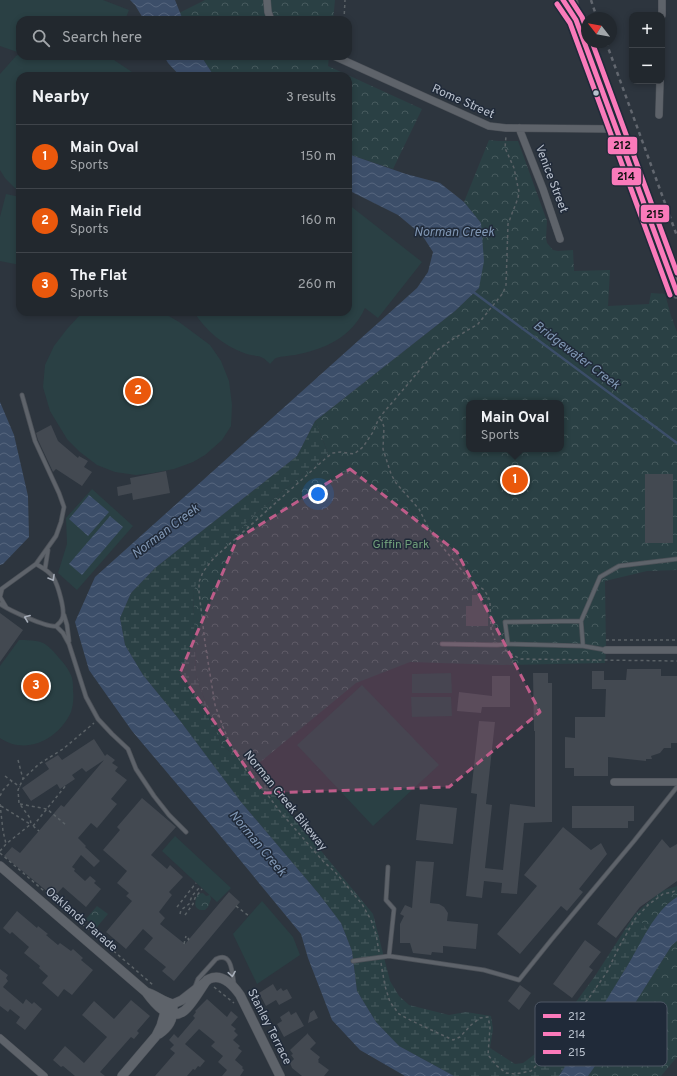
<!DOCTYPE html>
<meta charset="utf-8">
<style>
:root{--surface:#22282e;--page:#2a3036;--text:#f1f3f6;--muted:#a2a6aa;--line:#3f444a;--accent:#ea580c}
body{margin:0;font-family:Overpass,sans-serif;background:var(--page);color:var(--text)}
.controls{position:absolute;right:12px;top:12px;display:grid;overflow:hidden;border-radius:8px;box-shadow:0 2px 6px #0003}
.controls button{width:36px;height:36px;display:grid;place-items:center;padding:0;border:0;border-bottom:1px solid var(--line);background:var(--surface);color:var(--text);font:20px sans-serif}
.compass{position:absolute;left:581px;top:12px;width:36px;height:36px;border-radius:50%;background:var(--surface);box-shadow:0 2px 6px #0003;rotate:301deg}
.you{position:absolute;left:318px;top:494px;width:14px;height:14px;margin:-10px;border:3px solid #fff;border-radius:50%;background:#1a73e8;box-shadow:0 0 0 6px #1a73e833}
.badge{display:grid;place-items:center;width:26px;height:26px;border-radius:50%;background:var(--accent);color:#fff;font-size:13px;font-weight:700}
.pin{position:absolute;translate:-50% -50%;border:2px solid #fff;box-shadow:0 1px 4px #0006}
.popup{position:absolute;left:466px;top:400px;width:98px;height:52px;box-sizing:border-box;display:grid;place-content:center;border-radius:8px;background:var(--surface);filter:drop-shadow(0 1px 3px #0005);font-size:13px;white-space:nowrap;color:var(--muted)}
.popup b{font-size:15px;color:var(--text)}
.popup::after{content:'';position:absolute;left:50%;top:100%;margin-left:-8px;border:8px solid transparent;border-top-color:var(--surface)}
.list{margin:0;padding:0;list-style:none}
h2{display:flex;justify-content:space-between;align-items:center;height:52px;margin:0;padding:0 16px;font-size:17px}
h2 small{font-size:13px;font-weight:400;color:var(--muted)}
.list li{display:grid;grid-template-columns:26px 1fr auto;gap:12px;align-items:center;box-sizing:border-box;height:64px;padding:0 16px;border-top:1px solid var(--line)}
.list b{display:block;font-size:15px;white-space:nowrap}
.list p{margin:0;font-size:13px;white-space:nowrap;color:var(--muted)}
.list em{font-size:13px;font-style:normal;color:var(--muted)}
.icon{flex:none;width:22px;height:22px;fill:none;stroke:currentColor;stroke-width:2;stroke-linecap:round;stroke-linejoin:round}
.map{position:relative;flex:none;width:677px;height:1076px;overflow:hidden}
.search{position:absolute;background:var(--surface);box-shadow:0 2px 6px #0003;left:16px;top:16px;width:336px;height:44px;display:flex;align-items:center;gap:10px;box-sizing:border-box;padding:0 14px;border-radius:12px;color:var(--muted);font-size:15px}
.panel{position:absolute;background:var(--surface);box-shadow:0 2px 6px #0003;left:16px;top:72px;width:336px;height:244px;border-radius:12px}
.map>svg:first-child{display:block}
.grass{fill:#2a4044}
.forest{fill:url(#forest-crowns);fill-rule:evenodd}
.wetland{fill:url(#wetland-marsh)}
.water{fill:url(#water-waves)}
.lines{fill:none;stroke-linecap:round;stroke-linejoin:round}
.stream{stroke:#3c4e69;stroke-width:2.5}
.building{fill:#434951}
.service-casing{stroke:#4c5158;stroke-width:5}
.minor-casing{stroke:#4c5158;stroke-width:8}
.tertiary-casing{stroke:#4c5158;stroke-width:10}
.secondary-casing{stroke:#4c5158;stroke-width:12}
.path{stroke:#5b6267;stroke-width:1.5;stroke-dasharray:3 3;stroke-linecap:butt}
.service{stroke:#5e636a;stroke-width:3.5}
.minor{stroke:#5e636a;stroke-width:7}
.tertiary{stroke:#5e636a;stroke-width:9}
.secondary{stroke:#62676f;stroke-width:10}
.rail{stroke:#62676f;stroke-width:2.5;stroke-dasharray:4 4;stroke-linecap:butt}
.bus-1-casing{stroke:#202a39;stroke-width:8}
.bus-2-casing{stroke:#202a39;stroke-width:8}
.bus-3-casing{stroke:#202a39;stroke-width:8}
.bus-1{stroke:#fa7aba;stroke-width:5}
.bus-2{stroke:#fa7aba;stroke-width:5}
.bus-3{stroke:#fa7aba;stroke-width:5}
.oneway{stroke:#a7aeb9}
.marked{fill:#be5c89;fill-opacity:0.2;stroke:#be5c89;stroke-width:3;stroke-dasharray:8 5;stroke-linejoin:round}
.bus-dot{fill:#b9c1cd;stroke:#202a39;stroke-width:1.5}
.labels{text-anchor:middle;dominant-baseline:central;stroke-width:3;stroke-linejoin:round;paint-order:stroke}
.street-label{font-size:12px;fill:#b9c1cd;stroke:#202a39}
.park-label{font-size:12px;fill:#709e7a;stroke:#202a39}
.water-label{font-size:13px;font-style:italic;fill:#8097b4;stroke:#202a39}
.key{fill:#202a39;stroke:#4e5765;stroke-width:1}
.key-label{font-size:11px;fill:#b9c1cd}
.line-badge{stroke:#202a39;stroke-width:1.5}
.pale-badge-label{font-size:11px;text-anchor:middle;font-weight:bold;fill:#111}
</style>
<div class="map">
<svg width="677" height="1076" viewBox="0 0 677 1076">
<defs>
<pattern id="forest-crowns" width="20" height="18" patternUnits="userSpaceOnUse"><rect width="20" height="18" fill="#2a4044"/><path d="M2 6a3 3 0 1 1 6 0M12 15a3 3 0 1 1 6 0" fill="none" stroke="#475a5e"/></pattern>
<pattern id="wetland-marsh" width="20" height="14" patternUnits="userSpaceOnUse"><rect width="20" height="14" fill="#2a4044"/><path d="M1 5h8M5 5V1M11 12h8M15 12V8" fill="none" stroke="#475a5e"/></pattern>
<pattern id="water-waves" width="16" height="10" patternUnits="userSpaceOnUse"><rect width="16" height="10" fill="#3c4e69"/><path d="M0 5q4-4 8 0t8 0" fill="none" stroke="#56667d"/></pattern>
</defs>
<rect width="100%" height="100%" fill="#2d353e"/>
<!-- grass -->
<path class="grass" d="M0,0H103L129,10L125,20H20V53L0,46Z
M20,54V56H112L111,58L138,76H20V193L5,178L0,170V74L16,56Z
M6,194L20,197V265L0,261V217Z
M348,204L422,262L378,318L365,308C351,338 325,349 295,355C289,356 282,356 276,358C274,359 272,362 270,364C268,362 265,359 263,358C258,355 250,356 244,353C223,345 206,331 194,312H348Z
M86,312H162L179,322L210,345L221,361L229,381L232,405L231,426L222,440L205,455L193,462L174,469L153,473L136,475L115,472L97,465L80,452L67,439L50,411L43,387L45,365L54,346L67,329L78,317Z
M92,489L133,526L77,590L58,573L67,544L66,518Z
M19,640C25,640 37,640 43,643C49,646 55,653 59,658C64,663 70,671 72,678C73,682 73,687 73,691C74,697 73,706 71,712C59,739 26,756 0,738V666Z
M451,673L452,693H412V674Z
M362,685L439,765L373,826L297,745Z
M411,697H451L452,716L412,717Z
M175,836L231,888L217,902L162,851Z
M262,901L293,937L300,955L257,984L233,934Z"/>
<!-- forest -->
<path class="forest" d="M205,0H335L333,20H183L179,13Z
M201,56H329L328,66L422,109L393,169L348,154V76H214Z
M489,140L498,141H518L547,221L546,238L547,243L553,250L558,251L573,250L574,271L610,270L608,306L649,304L651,293L665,294L671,316L677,332V570L647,571L605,581L606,650L605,663L502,665L410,662L356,683L253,768L221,745L196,676L193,592L203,566L252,517L328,453L315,421L455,311L479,288L481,223L464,202ZM469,403H561V449H469Z
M677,886V897L668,903L648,930L635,914L661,891Z
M203,893L206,896L210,895L211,899L208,907L205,910C193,911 194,902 198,894Z
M97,906L108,914L96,928L86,919Z
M677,941V1057L661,1076H588L672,945Z"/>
<!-- wetland -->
<path class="wetland" d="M315,421L328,453L252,517L204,566L193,592L196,676L221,745L253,768L373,914L390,981L399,996L409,1005L449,1015L466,1012L491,1016L493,1029L490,1048L515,1064L523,1063L535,1054L551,1036L595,976L635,914L648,930C620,980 590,1028 559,1076H454L399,1046L376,1022L357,991L352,951L341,923L319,894L241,802L178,718L143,675L125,645L120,618L131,593L155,568L297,456Z"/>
<!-- water -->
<path class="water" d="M130,0H175L183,20H144L135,5Z
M164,56H201L214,76H180L168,63Z
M348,154L406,174L440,183L464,202L481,223L484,261L479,288L455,311L315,421L297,456L155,568L131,593L120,618L125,645L143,675L178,718L241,802L319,894L341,923L352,951L357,991L376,1022L399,1046L454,1076H405L360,1050L332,1020L308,958L301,934L203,815L132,731L89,670L75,622L95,577L417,288L428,272L433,252L422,235L398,215L348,190Z
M0,402L14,435L28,496L29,537L3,564L0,565Z
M89,495L109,512L88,536L69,519Z
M110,516L123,527L82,575L69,564Z
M677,897V941L672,945L593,1069L588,1076H559C582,1040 604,1004 626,968C641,944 653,912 677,897Z"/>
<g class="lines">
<!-- stream -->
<path class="stream" d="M472,291L677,443"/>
</g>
<!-- building -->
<path class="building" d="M51,425L58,441L78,458L79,456L88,461L84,467L92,472L82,486L56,469L53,472L38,440L36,433Z
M166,471L170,493L133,500L132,493L118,496L117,487L131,484L130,478Z
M645,474H673V543H645Z
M472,595H482V604H488V626H466V606H472Z
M0,613L23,630L0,662Z
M627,669H661V676H677V743H671V748H664L660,753L651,756L652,759H646V761L608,757V776H574V768H565V737L575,738V717H605L606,689H592V671H604V680H626Z
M533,673H548V683H552V822L524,823L517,894L501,893L502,883L484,881L482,898L466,896L477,794L471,793L479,721L495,722L486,804L492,805L485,868L503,870L510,804L535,807V731H534Z
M492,676H510V707H482L481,713L457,711L459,692L492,696Z
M94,739L105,756L107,754L115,760L112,763L118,767L115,771L127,780L111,799L117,804L97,828L91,823L78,838L86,846L85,847L100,861L94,867L81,855L72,867L75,869L74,871L85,881L90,876L96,881L94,883L101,889L86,907L63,887L54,897L4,856L12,847L20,853L61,805L64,807L104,760L86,772L82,768L72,775L75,779L60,789L57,784L31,801L22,788L49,769L45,763L58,755L62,760Z
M142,798L176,827L151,855L167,869L170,865L183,877L169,892L172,895L159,912L165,918L160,924L185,944L229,892L240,902L174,981L162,971L166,967L144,949L153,938L143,929L126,949L106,932L132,901L126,896L129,893L117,883L127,871L103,850L120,830L117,827Z
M420,804L457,808L453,844L416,840Z
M572,806H634V821H628V828H572Z
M563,827L591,850L601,843L607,854L579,889L583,892L567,911L561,906L520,954L497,934L537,886L524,875Z
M662,839L670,848L677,844V881L640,907L616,938L597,924Z
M416,861L434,862L430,903L439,904L444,907L448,913L447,921L478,924L476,949L443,946V953L432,952L431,955L413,953L410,943H400V924L404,916L400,914L405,905L412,908Z
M17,911L37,928L38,926L48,934L46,935L58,945L60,943L71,951L73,949L83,958L81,960L93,970L72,995L64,989L58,997L42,983L48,976L39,968L40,966L24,953L29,947L12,932L10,934L3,928Z
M585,940L601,952L589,967L593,970L572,998L553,984Z
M0,969L8,975L6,978L8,981L3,987L23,1004L26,999L32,1004L34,1002L42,1009L25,1030L16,1023L20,1017L10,1009L8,1012L0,1006Z
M273,984L277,991L281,988L283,991L287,989L292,998L279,1005L276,1000L266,1006L259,993Z
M520,985L531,993L519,1010L508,1001Z
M207,999L227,1017L231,1011L238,1017L231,1025L236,1029L234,1031L238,1035L233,1040L240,1046L238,1048L242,1051L235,1060L243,1067L242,1068L244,1070L240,1076H222L227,1070L218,1062L223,1056L211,1046L215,1042L199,1029L185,1044L205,1061L200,1067L198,1066L195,1070L193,1069L187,1076H155L175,1053L170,1049L174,1045L169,1040L174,1034L178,1038L195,1018L193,1016L196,1012L195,1011Z
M131,1000L150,1016L137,1031L139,1033L134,1039L131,1037L100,1072L105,1076H75L63,1066L61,1067L53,1060L65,1046L84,1063L107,1037L82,1015L94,1001L114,1019Z
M314,1010L318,1018L308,1023L310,1013Z
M289,1011L291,1015L296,1012L304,1026L284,1037L277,1024L282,1021L280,1017Z
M307,1033L316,1043L310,1049L320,1057L318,1060L319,1061L318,1062L329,1070L324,1076H302L292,1068L290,1063L294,1059L291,1055L293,1054L290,1050L307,1034Z"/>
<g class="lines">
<!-- service casing -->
<g class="service-casing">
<path id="service" d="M22,395L35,441L59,493L64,507L61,522L56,536L36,564
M45,569L48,550
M2,589L0,597L6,607
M0,590L36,564C43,568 49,571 53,577C58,585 66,612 62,619C61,622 58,624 56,626
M0,604C9,610 47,628 56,626L63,633L69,644L86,697L98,719L112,734L128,749L136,769L154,796L169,815L186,832
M64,615L67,625L69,641
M581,621L600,577L619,566L677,559
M442,644L497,645L508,644L583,646L606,650
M508,644L505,622L581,621L583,646
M388,867L386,900L394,909L389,956L484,970L519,980L552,939L634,841L677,787
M353,961L389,956
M195,987L198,979L216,959C232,951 232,973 234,984"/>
</g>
<!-- minor casing -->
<g class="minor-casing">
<path id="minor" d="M267,0L268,12L271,20
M662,15V0
M334,56L489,126L506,128L616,129
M659,115L660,81
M519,128L543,189L560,239
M606,650H677
M614,782H677
M0,1038L44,1076"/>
</g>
<!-- tertiary casing -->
<g class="tertiary-casing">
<path id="tertiary" d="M0,866L146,992C154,1003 169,1022 184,1011C192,1005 201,988 207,980
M146,992C156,995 163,1002 173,1004
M159,1034C169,1027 173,1020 173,1008
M122,1076L156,1036L161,1026L165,1012L173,1004L182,1000L209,979C222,973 233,985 240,995L280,1076"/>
</g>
<!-- secondary casing -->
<g class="secondary-casing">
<path id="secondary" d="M563,0L573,15
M572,0L576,20L677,293"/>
</g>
<!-- path -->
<path class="path" d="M344,20L345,0
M380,419L382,421L384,427L383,449L391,474L396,483L419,509L428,527L435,538L469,579L484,590L488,596L490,602L491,629L495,640
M606,640H677
M505,650L520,659L677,661
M18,760L23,779
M5,776L20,787
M0,796L3,790L12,781
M0,804L3,831L6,844
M20,804L47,809L66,825
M1,806L30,824
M33,826L67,784
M33,826L39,831
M0,851L6,844L31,824L30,818L19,803L18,790L23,779L39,764L63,749L94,723
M0,853L153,985
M236,906L249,916
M177,907L196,883
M180,914L181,910L189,904L192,896L200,887
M185,915L193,904L195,898L202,889
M189,938L188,939L190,941
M184,944L186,936
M379,952L376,934L371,920L362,904L336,873L323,861L282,814L260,785L246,770L232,748L223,727L215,705L205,643L202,617L199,592V582L203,572L209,564L215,557L326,458L333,453L341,452L354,454L363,447L373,432L379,418L436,351L453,339L478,324L503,293L506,285L508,224L518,198L519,192L514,168L505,148L506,136
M381,963L385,986L390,1002L399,1014L412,1021L453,1040L460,1037L471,1025L480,1018L488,1017L490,1027L488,1055L497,1066L506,1073L515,1074L531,1071L560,1041L577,1012L589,998L607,972L619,947L635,919L648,905L663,894L673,892L677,889
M214,987L234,1003"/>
<!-- service -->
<use href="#service" class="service"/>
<!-- minor -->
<use href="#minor" class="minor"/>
<!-- tertiary -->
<use href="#tertiary" class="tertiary"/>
<!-- secondary -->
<use href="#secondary" class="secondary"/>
<!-- rail -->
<path class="rail" d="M591,0L597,18
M606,42L677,236"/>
<!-- bus-1 casing -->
<g class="bus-1-casing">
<path id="bus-1" d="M563,0L576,20L677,293"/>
</g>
<!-- bus-2 casing -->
<g class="bus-2-casing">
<path id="bus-2" d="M557,4L570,23L670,295"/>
</g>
<!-- bus-3 casing -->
<g class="bus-3-casing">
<path id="bus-3" d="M571,0L582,17L587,30
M592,42L677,273"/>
</g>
<!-- bus-1 -->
<use href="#bus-1" class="bus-1"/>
<!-- bus-2 -->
<use href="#bus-2" class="bus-2"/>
<!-- bus-3 -->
<use href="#bus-3" class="bus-3"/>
</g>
<!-- one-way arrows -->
<defs><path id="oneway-chevron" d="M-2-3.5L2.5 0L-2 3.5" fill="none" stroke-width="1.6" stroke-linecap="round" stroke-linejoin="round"/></defs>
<g class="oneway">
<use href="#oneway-chevron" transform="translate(52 578) rotate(60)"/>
<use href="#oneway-chevron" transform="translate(27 618) rotate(-159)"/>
<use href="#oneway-chevron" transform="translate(232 974) rotate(81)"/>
</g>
<!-- marked area -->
<path class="marked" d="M350,469L457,552L540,712L449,787L264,793L180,673L237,539Z"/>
<!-- markers -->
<circle class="bus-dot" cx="596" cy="93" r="3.5"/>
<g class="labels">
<!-- street labels -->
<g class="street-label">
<text transform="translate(463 102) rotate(24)">Rome Street</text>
<text transform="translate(551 179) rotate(69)">Venice Street</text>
<text transform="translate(285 801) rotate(51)">Norman Creek Bikeway</text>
<text transform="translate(81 920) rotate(41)">Oaklands Parade</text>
<text transform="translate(269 1027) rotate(63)">Stanley Terrace</text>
</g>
<!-- park labels -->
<g class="park-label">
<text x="401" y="545">Giffin Park</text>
</g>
<!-- water labels -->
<g class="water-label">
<text x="454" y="233">Norman Creek</text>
<text transform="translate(576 356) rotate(37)">Bridgewater Creek</text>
<text transform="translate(166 532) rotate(-37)">Norman Creek</text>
<text transform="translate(257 844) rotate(50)">Norman Creek</text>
</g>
</g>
<!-- legend -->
<rect x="535" y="1002" width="132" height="64" rx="6" class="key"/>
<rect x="543" y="1014" width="18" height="4" fill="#fa7aba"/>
<rect x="543" y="1032" width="18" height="4" fill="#fa7aba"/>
<rect x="543" y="1050" width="18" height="4" fill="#fa7aba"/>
<g class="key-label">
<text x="568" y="1020">212</text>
<text x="568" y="1038">214</text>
<text x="568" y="1056">215</text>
</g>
<g class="line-badge">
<rect x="607" y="136" width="31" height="19" rx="4" fill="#fa7aba"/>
<rect x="611" y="167" width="31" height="19" rx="4" fill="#fa7aba"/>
<rect x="640" y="204" width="30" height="19" rx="4" fill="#fa7aba"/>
</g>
<g class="pale-badge-label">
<text x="622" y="149">212</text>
<text x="626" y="180">214</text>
<text x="655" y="218">215</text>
</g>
</svg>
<div class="controls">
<button>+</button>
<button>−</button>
</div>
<svg class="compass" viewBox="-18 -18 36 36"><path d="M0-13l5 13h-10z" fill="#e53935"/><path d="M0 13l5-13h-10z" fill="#a2a6aa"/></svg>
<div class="you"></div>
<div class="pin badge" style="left:515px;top:480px">1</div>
<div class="popup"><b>Main Oval</b>Sports</div>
<div class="pin badge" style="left:138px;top:391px">2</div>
<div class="pin badge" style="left:36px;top:686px">3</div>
<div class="search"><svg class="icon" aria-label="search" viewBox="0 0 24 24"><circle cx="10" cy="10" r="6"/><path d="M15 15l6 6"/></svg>Search here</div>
<section class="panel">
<h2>Nearby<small>3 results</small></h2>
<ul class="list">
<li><span class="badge">1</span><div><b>Main Oval</b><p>Sports</p></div><em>150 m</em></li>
<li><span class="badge">2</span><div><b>Main Field</b><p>Sports</p></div><em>160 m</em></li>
<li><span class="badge">3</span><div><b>The Flat</b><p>Sports</p></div><em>260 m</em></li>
</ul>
</section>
</div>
